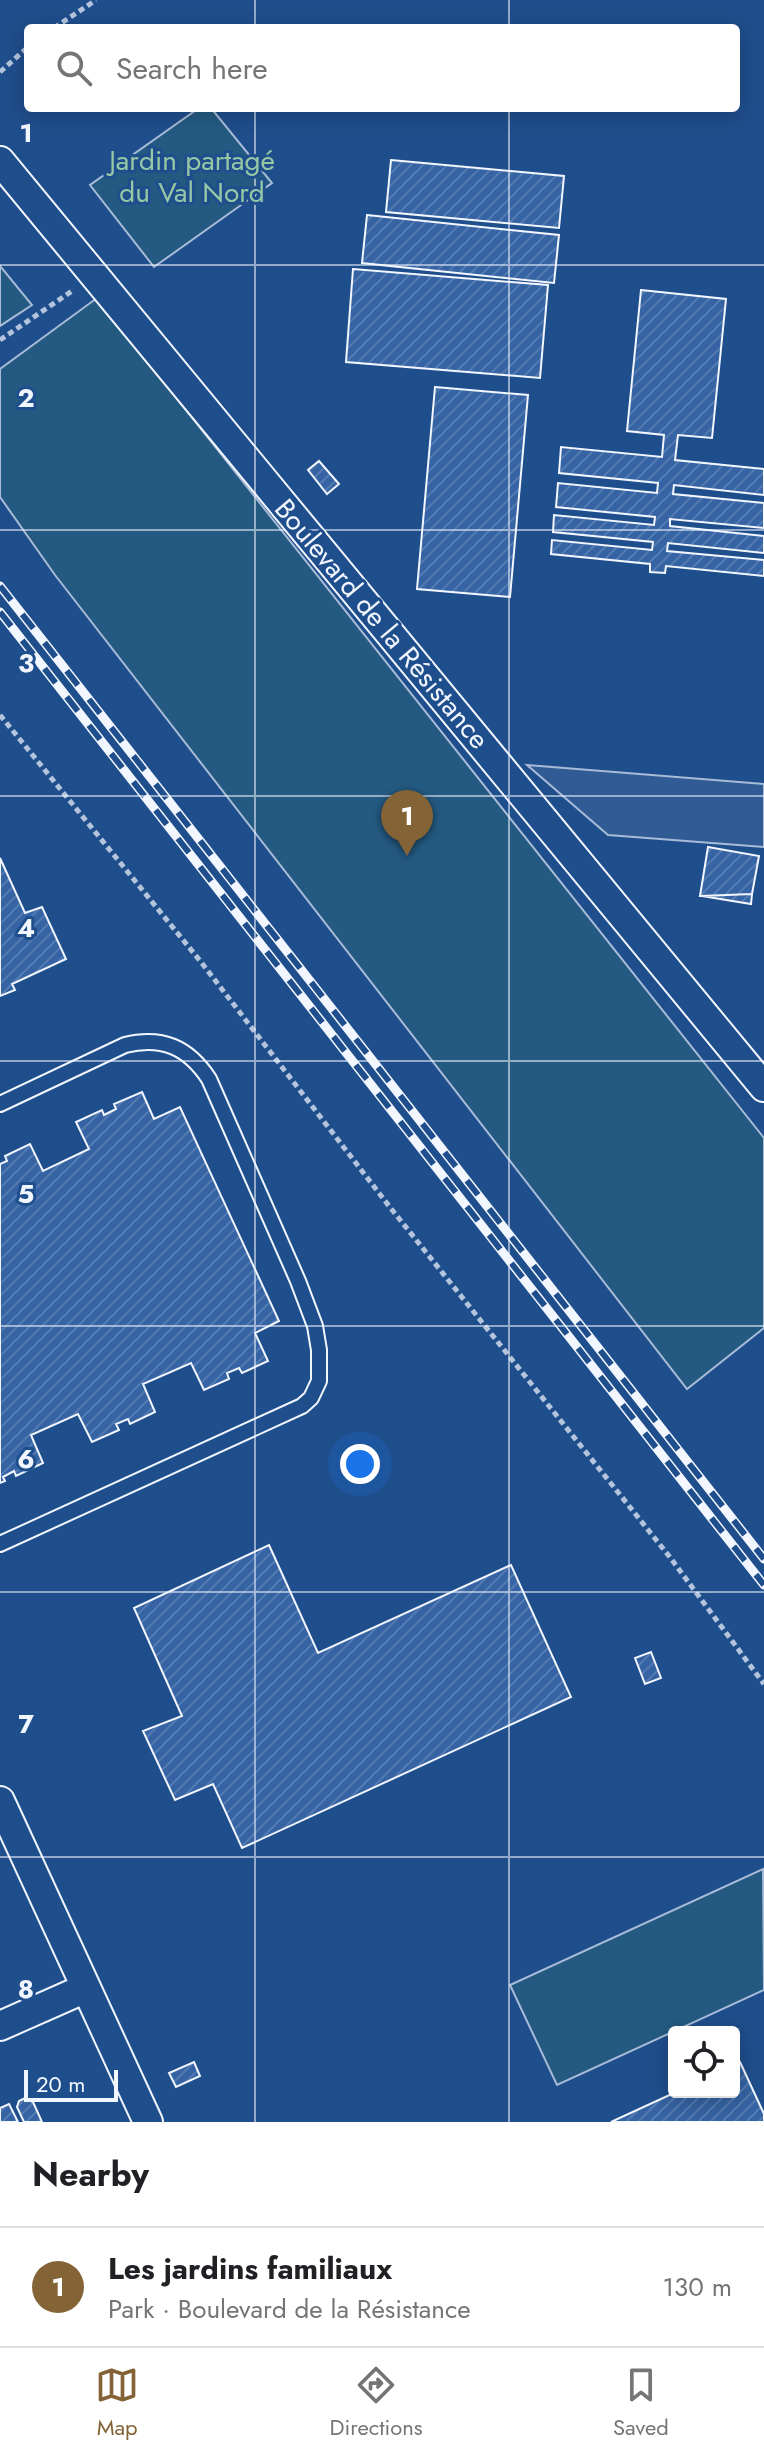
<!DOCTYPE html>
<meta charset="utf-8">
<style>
:root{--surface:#fff;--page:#f6f6f6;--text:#202124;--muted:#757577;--line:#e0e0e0;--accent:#846436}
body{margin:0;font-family:Jost,sans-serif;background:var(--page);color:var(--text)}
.controls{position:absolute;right:24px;bottom:24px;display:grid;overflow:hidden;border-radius:8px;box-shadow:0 4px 20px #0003}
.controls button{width:72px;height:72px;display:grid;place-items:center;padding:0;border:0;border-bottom:2px solid var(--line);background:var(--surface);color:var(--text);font:40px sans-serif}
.scale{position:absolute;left:24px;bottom:20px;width:94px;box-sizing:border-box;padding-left:8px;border:4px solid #f2f6ff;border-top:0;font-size:22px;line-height:28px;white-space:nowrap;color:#f2f6ff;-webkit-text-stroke:6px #1f4e8c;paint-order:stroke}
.you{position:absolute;left:360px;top:1464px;width:28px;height:28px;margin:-20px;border:6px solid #fff;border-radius:50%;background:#1a73e8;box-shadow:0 0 0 12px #1a73e833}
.badge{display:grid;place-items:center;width:52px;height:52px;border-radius:50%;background:var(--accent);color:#fff;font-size:26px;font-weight:700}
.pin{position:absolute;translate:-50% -66px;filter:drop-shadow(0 2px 4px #0008)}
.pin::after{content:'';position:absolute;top:42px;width:28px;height:24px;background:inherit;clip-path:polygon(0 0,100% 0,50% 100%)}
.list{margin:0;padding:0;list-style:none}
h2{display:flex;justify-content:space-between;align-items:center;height:104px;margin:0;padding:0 32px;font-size:34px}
h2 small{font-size:26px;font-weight:400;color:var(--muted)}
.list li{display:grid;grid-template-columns:52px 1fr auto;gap:24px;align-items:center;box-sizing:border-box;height:120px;padding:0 32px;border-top:2px solid var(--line)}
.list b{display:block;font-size:30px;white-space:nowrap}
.list p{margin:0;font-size:26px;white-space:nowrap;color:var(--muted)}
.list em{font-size:26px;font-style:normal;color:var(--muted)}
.icon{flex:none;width:44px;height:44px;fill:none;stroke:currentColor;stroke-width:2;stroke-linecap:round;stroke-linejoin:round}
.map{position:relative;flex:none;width:764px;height:2122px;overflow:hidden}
.search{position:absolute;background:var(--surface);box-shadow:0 4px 20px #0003;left:24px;right:24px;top:24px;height:88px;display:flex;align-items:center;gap:20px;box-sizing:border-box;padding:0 28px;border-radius:8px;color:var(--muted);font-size:30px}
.sheet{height:224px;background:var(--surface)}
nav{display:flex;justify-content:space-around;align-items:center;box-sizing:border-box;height:112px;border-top:2px solid var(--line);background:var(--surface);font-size:22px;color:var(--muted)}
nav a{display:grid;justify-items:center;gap:4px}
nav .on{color:var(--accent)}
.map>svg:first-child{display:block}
.green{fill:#245a82;stroke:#a8bbd7;stroke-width:2}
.parking{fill:#305b95;stroke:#a8bbd7;stroke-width:2}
.building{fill:url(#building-hatch);stroke:#f2f6ff;stroke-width:2}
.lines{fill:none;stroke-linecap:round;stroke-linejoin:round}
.service-casing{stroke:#f2f6ff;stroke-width:18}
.minor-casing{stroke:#f2f6ff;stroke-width:32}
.path{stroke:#b3c4dc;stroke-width:5;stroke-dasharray:6 4;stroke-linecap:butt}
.service{stroke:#1f4e8c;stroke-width:14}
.minor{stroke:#1f4e8c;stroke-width:28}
.rail-casing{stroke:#f2f6ff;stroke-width:9}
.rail{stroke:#1f4e8c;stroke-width:6;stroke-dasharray:18;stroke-linecap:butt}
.grid{fill:none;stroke:#f2f6ff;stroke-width:2;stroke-opacity:0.55}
.labels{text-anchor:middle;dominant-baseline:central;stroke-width:6;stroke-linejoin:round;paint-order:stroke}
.park-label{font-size:28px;fill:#97c8a6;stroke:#1f4e8c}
.street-label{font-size:28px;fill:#f2f6ff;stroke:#1f4e8c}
.grid-label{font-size:26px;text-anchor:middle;font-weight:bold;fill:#f2f6ff;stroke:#1f4e8c;stroke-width:6;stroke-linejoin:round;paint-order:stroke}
</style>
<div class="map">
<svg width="764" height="2122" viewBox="0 0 764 2122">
<defs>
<pattern id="building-hatch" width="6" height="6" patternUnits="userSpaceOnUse" patternTransform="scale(2)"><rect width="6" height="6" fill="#3563a3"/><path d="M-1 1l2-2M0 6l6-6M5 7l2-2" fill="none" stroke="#537ab1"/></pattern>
</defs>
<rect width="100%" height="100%" fill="#1f4e8c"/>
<!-- green -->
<path class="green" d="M199,108H211L272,183L154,267L90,185Z
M0,266L32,305L0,326Z
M97,298L764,1138V1328L687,1389L55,575L0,497V369Z
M763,1869L764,1990L557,2085L510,1985Z"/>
<!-- parking -->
<path class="parking" d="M527,765L764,784V847L608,835Z"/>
<!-- building -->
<path class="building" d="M391,160L564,176L559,228L386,212Z
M367,215L559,235L554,283L362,263Z
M353,269L548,285L540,378L346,362Z
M641,290L726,299L712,438L678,435L675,460L764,469V495L674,485L673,494L764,503V528L670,519V526L764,536V553L668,543L667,551L764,560V576L666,566L665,573L650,572V564L551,554L552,540L652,550L653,542L553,532L554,515L654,525L655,517L556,507L558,483L657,493L658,483L559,473L561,447L662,457L664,435L627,431Z
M435,387L528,395L510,597L417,589Z
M319,461L339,484L327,494L308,470Z
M708,847L759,856L752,894L700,896Z
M0,858L25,913L42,907L66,959L12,984L15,990L0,996Z
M752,894L751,904L702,896Z
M142,1092L154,1119L180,1107L279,1321L255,1333L268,1361L242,1373L239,1368L227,1373L229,1379L204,1390L191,1363L143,1384L155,1412L130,1424L128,1419L116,1424L119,1430L92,1442L78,1414L31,1435L43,1463L16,1476L14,1471L3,1477L5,1481L0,1483V1164L7,1161L5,1156L30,1144L43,1171L89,1149L76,1122L102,1110L104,1115L116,1109L114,1104Z
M269,1545L318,1653L511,1565L571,1697L242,1848L213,1784L175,1800L143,1731L182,1716L134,1608Z
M651,1652L661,1678L645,1684L635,1658Z
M194,2062L200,2076L176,2087L169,2073Z
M740,2062L764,2114V2122H611L676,2092H734V2065Z
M25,2098L33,2102L42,2122H24L17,2107L19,2101Z
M9,2104L18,2122H0V2108Z"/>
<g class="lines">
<!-- service casing -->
<g class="service-casing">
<path id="service" d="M0,1104L125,1045C162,1036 188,1047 209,1079L298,1281L315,1326L319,1350V1381L311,1398L302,1406L0,1544"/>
</g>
<!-- minor casing -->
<g class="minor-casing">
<path id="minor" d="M0,161L764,1087
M0,1801L148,2122
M0,2026L86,1988"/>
</g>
<!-- path -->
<path class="path" d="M54,28L96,0
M0,72L28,47
M0,340L72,291
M0,715L201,962L389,1206L669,1556L764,1684"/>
<!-- service -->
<use href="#service" class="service"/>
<!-- minor -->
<use href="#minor" class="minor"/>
<!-- rail casing -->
<g class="rail-casing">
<path id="rail" d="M0,586L764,1559
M0,612L764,1585"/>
</g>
<!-- rail -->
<use href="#rail" class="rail"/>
</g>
<!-- grid -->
<path class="grid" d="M255,0V28M509,0V28M255,108V2122M509,108V2122M0,265H764M0,530H764M0,796H764M0,1061H764M0,1326H764M0,1592H764M0,1857H764"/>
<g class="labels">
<!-- park labels -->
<g class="park-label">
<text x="192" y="160">Jardin partagé<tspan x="192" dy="32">du Val Nord</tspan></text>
</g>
<!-- street labels -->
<g class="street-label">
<text transform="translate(382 624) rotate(50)">Boulevard de la Résistance</text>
</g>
</g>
<g class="grid-label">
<text x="26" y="142">1</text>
<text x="26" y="407">2</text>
<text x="26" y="672">3</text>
<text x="26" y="937">4</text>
<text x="26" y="1203">5</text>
<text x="26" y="1468">6</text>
<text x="26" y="1733">7</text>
<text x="26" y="1998">8</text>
</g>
</svg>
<div class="controls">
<button><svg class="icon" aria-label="locate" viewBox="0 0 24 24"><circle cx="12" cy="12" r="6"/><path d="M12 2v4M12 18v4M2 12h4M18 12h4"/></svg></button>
</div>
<div class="scale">20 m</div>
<div class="you"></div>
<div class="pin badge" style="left:407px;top:856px">1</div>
<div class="search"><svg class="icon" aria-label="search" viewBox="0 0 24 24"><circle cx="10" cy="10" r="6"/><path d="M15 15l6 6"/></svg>Search here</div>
</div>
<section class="sheet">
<h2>Nearby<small></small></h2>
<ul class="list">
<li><span class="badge">1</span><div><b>Les jardins familiaux</b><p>Park · Boulevard de la Résistance</p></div><em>130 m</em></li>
</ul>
</section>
<nav>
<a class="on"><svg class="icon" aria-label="map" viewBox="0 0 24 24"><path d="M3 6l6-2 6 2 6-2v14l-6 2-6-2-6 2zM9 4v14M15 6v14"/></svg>Map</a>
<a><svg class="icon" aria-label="directions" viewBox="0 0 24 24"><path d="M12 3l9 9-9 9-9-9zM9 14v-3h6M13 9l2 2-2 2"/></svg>Directions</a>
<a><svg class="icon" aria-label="saved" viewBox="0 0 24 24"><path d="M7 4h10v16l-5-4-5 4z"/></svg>Saved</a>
</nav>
